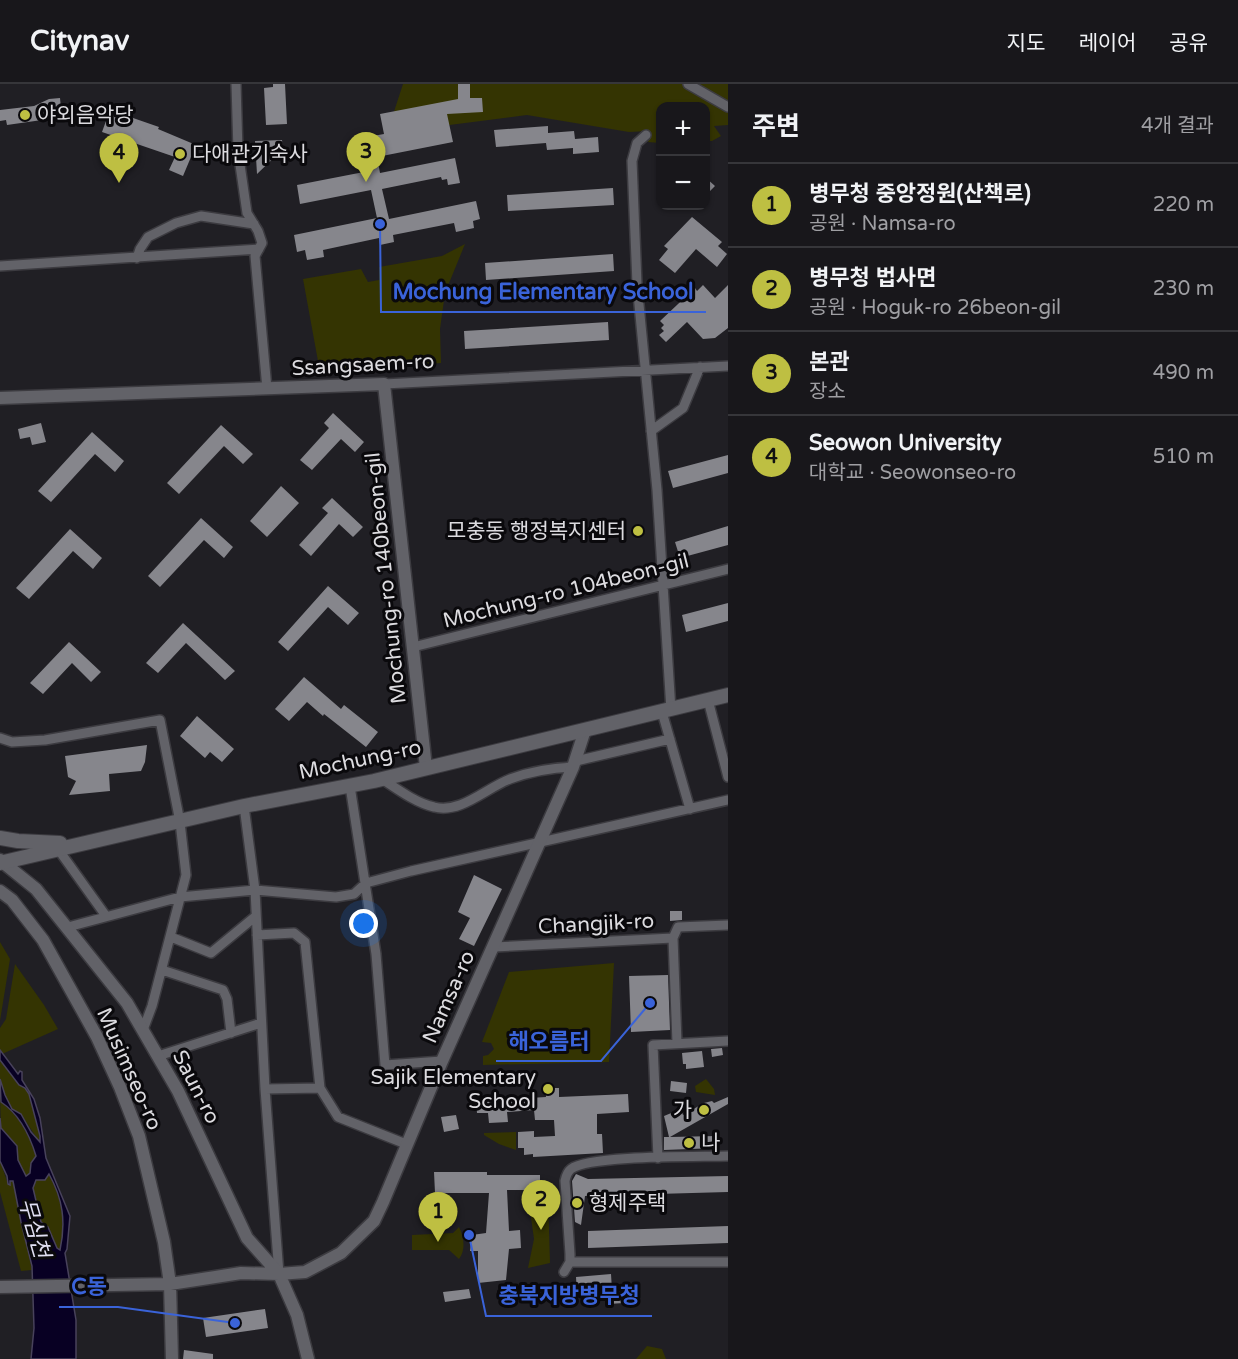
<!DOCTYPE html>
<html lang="ko">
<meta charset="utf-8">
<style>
:root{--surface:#18171b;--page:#212024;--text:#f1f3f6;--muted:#9f9fa3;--line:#36363a;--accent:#bebf42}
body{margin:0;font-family:"Varela Round","Noto Sans KR",sans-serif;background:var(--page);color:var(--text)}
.controls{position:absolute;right:18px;top:18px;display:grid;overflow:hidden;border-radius:12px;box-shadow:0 2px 4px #0004}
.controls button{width:54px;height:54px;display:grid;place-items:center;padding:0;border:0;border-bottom:2px solid var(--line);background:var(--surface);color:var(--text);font:30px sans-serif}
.you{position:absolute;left:364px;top:840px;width:21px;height:21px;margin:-15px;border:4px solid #fff;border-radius:50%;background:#1a73e8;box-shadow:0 0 0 9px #1a73e833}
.badge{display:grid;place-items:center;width:39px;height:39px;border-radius:50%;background:var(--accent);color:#111;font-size:20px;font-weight:700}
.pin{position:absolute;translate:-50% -50px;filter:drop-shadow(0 2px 3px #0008)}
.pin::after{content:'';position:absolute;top:32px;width:21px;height:18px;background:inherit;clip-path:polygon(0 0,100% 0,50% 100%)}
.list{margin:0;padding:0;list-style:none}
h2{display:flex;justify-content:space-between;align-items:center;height:78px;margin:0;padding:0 24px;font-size:26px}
h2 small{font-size:20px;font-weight:400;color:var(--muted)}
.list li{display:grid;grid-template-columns:39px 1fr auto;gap:18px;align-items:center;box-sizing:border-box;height:84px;padding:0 24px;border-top:2px solid var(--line)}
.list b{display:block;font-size:22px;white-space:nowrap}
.list p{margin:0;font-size:20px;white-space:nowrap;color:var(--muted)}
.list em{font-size:20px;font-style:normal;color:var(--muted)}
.map{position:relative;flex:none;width:728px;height:1275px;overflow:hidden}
header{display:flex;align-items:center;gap:36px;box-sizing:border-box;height:84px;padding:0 30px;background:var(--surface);border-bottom:2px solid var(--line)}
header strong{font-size:28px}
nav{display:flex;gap:33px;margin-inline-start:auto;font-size:21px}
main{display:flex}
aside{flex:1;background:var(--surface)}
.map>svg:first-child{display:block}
.green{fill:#343402}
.water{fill:#080023;stroke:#48425b;stroke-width:1.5;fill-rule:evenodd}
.building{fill:#86868c}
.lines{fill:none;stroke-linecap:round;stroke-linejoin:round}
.minor-casing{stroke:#3c3b40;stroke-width:12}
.tertiary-casing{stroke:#3c3b40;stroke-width:15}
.secondary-casing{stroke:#3c3b40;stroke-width:16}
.minor{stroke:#626268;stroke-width:9}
.tertiary{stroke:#626268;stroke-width:12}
.secondary{stroke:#626268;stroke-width:14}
.poi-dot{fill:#bebf42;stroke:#0a090c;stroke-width:2}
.labels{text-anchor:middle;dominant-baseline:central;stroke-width:6;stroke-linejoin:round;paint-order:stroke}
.poi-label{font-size:21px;fill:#dcdbdf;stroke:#0a090c;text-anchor:start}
.street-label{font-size:21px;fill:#dcdbdf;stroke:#0a090c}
.water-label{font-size:22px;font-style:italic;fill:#e0dff2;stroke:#0a090c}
.leader{fill:none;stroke:#3a63d9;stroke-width:2}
.callout-dot{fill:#3a63d9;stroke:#0a090c;stroke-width:2}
.callout-label{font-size:22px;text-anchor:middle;font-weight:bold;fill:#3a63d9;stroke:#0a090c;stroke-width:6;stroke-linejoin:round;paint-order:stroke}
</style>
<header>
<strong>Citynav</strong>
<nav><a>지도</a><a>레이어</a><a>공유</a></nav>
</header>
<main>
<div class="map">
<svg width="728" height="1275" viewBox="0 0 728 1275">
<rect width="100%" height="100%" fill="#201f24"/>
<!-- green -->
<path class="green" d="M403,0H728V41L714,42L721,52L712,57H706V22H660V59L648,58L651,49L649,47L629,48L527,31L387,49Z
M465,160L445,209L440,245L441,279L320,288L303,195L361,185L368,198L379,196V183L442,172Z
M0,858L10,875L0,937Z
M614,879L609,978L483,981V972L488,971L494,965L491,959L482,958L509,888Z
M15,880L44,921L58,945L2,970L0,966V944L6,935Z
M0,976L19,1001L25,1004L29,1010L37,1037L40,1059L21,1030L12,1025L5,1011L0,995Z
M706,995L714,1005L715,1011L696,1008L695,1002Z
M0,1013L2,1015L1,1018C19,1031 30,1052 36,1072L31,1079L30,1090L26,1092L18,1076L17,1062L1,1044Z
M516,1048V1066L499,1060L484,1051V1049Z
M0,1077L8,1100L13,1096L32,1186L21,1187L0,1108Z
M49,1090C62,1115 66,1138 60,1166L57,1164L48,1143L41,1138L33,1104L36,1096Z
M548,1111L550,1179L528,1184L534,1155L528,1112Z
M459,1143C464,1153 466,1166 459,1175L449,1166H412V1151L453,1149Z
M647,1262L662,1265L666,1275H636Z"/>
<!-- water -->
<path class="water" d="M0,966L18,990L20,987L22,988V996L34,1015L40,1034L46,1074L70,1132L67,1165L65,1169L76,1236V1275H31L34,1244L32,1182L21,1138L13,1097H10V1101L8,1100L7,1092L0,1077V1034L1,1044L17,1062L18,1076L26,1092L30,1089L31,1079L36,1072C30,1052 19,1030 1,1018L0,995L5,1011L12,1025L21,1030L31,1048L40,1058V1052L29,1010L25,1004L19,1001L0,976ZM49,1090C63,1115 66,1138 60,1166L57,1164L48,1143L41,1138L33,1104L36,1096H45Z"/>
<!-- building -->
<path class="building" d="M273,0H285L287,40L266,41L264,4L273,3Z
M458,0H470V14H482L483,28L447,30L453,58L377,73L380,89L455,74L460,99L448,101L447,95L442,96L441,93L382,105L389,135L476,117L480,135L473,137L474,144L456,148L454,139L393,151L394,158L380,161L379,154L323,166L324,173L307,176L305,166L297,168L294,151L377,134L371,106L300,120L297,101L369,87L362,54L384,50L380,30L458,15Z
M60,14L61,24L50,25L49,35L7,41L6,36L0,37V26L34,22L49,15Z
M110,26L159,43L158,45L196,61L183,92L169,86L175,73L102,48Z
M548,42V49L574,47L575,55L598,53L599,68L573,70V64L547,66L546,59L496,63L494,46Z
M282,56L283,65L257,90L255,57Z
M705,93L715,102L705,112Z
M613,104L614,121L508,127L507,111Z
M692,133L722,158L718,162L727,170L717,183L696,165L675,189L659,176L668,165L664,162Z
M613,170L614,187L486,196L485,179Z
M703,201L715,214L728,201V244L715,254L703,255L687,238L666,258L659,251L664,247L661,244L664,241L660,237L695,204L697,207Z
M608,238L609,256L465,265L464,247Z
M333,329L364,358L355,368L341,355L312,386L300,376L329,344L324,339Z
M41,339L46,358L32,361L30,353L20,355L18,345Z
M221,341L253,370L243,380L224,362L179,410L167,399Z
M92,348L124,377L115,388L95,370L51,418L38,407Z
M728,371V389L673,404L668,387Z
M281,402L299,419L267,453L250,437Z
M332,414L363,443L353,453L339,440L311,472L299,461L328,429L322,424Z
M201,434L233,463L224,474L204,456L160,503L148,492Z
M728,442V461L680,474L675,458Z
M70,445L102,474L93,485L73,467L29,515L16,504Z
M328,502L359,529L348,541L328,523L288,567L278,558Z
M728,519V537L686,548L682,531Z
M183,539L235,587L225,596L186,559L158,589L146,579Z
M69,558L101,588L91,598L72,579L43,610L30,599Z
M304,593L341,625L344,621L378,648L366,663L324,630L323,632L307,618L289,637L275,625Z
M197,632L234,665L222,678L210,668L205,674L180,652Z
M147,661L145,678L141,687L109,690L110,707L69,711L76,697L68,693L65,672Z
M474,791L502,805L474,862L459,855L470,834L458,828Z
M670,827H682V836L670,837Z
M668,891L670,946L631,948L629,892Z
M722,964L723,971L712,973L711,965Z
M702,967L704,983L686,985V980H683L682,969Z
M671,997L687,999L686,1009L670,1007Z
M545,1004H559V1013L628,1010L629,1028L597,1030V1050H602L603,1069L533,1073V1070L524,1071V1064H518V1048L534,1047V1053L555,1052L554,1036H535L534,1026L507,1028L508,1038L489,1039L488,1029H477L476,1017L546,1013Z
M728,1013V1020L670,1053L717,1052V1064L664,1066V1053H669L664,1032L681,1025L683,1031L704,1019L712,1017L714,1019Z
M456,1031L459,1045L444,1048L441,1033Z
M434,1088H487V1091H540V1106H507L509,1147L520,1146L521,1164L509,1165L506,1196L478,1199V1167H470L472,1151L486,1149L489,1109H435Z
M576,1090L588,1095L728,1092V1108L585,1112L581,1141L575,1138L572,1097Z
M728,1142V1159L588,1164V1147Z
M611,1190L612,1206L637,1204L638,1218L609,1220L608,1208L577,1211L576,1193Z
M469,1205L471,1214L445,1218L443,1208Z
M265,1225L268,1244L206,1253L203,1234Z
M184,1266L213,1270V1275H183Z"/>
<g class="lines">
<!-- minor casing -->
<g class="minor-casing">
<path id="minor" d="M236,0L238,67L247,129L258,147L262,159L255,172L267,305
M688,0L728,23
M646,51L637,59L632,77L637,200L657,406L671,626
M137,174L140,165L148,153L176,139L201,132L254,140
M0,182L259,165
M384,300L728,282
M651,347L683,324L700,283
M413,563L728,485
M708,616L728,693
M662,628L690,725
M0,654L12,658L45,656L160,636L180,738L186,791L152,922L143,946
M576,677L670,655
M382,695C397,705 416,719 434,723C461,730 486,704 510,695C531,687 551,684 573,683
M350,702L376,870L385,981L442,977
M244,722L255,806L265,1005L279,1190
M58,765L106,832
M68,843L180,813L255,806L336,813L354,810L366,799L411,787L728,716
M257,851L294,849L305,858L320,1004
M171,853L211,869L256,832
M673,854L677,959
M494,863L673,854L678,843L728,841
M162,886L223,906L227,915L231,949
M158,972L261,939
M265,1005L320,1004L338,1033L406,1060
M658,1074L653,961L728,957
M570,1178H728
M564,1188L570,1178V1170L565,1097C566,1092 567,1088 571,1085C590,1071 699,1073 728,1072"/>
</g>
<!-- tertiary casing -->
<g class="tertiary-casing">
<path id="tertiary" d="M0,314L384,300L426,684
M0,776L36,805L127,919L178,1007L247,1154L279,1190L297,1231L308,1275
M0,807L12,816L43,856L97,953L120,1003L139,1052L164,1158L170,1200L172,1275
M0,1203L170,1200L241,1189L279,1190L305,1188L341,1169L374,1137L383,1118L442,977L573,683L585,646"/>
</g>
<!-- secondary casing -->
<g class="secondary-casing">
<path id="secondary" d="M0,754L18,757L60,759
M0,779L244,722L374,697L728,611"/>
</g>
<!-- minor -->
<use href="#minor" class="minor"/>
<!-- tertiary -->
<use href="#tertiary" class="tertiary"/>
<!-- secondary -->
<use href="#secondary" class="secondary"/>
</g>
<!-- markers -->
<g class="poi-dot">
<circle cx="25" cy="31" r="6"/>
<circle cx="180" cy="70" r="6"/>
<circle cx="638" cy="447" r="6"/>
<circle cx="548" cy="1005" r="6"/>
<circle cx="704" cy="1026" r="6"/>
<circle cx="689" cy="1059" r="6"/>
<circle cx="577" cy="1119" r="6"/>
</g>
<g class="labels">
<!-- poi labels -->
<g class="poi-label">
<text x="37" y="31">야외음악당</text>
<text x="192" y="70">다애관기숙사</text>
<text x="626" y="447" text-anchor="end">모충동 행정복지센터</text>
<text x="536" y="993" text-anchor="end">Sajik Elementary<tspan x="536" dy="24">School</tspan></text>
<text x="692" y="1026" text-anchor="end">가</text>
<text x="701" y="1059">나</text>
<text x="589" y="1119">형제주택</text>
</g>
<!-- street labels -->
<g class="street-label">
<text transform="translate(363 281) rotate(-3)">Ssangsaem-ro</text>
<text transform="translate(386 494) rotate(-96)">Mochung-ro 140beon-gil</text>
<text transform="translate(566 507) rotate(-14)">Mochung-ro 104beon-gil</text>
<text transform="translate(360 676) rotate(-12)">Mochung-ro</text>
<text transform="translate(596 840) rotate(-3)">Changjik-ro</text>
<text transform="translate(449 913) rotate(-66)">Namsa-ro</text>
<text transform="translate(129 985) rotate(66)">Musimseo-ro</text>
<text transform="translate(196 1003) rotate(63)">Saun-ro</text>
</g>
<!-- water labels -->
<g class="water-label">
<text transform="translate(34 1144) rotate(74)">무심천</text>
</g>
</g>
<!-- callouts -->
<path class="leader" d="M380 140L381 228H706M650 919L601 977H496M235 1239L118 1223H59M469 1151L486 1232H652"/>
<g class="callout-dot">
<circle cx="380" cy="140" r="6"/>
<circle cx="650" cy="919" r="6"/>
<circle cx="235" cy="1239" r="6"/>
<circle cx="469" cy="1151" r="6"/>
</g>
<g class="callout-label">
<text x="543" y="215">Mochung Elementary School</text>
<text x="549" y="965">해오름터</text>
<text x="89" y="1210">C동</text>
<text x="569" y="1219">충북지방병무청</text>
</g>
</svg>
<div class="controls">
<button>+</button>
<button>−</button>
</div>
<div class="you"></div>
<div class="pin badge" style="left:438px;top:1158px">1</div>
<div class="pin badge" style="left:541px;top:1146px">2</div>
<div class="pin badge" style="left:366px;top:98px">3</div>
<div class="pin badge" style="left:119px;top:99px">4</div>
</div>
<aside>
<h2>주변<small>4개 결과</small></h2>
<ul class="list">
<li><span class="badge">1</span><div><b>병무청 중앙정원(산책로)</b><p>공원 · Namsa-ro</p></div><em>220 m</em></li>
<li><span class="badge">2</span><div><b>병무청 법사면</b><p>공원 · Hoguk-ro 26beon-gil</p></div><em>230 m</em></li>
<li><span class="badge">3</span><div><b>본관</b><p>장소</p></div><em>490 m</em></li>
<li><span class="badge">4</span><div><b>Seowon University</b><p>대학교 · Seowonseo-ro</p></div><em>510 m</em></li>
</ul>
</aside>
</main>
